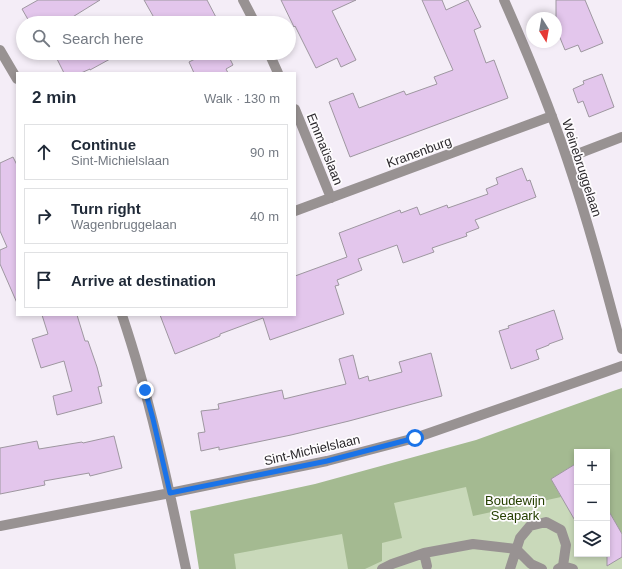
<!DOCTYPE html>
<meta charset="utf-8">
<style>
:root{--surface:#fff;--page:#f2f2f3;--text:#1f2937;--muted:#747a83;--line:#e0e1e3}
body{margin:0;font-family:Arial,sans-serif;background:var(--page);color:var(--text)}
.controls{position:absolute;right:12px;bottom:12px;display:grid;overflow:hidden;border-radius:0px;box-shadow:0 2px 6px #0003}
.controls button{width:36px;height:36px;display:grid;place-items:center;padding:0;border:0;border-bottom:1px solid var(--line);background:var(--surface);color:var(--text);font:20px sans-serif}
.compass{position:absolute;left:526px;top:12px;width:36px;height:36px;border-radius:50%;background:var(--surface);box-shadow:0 2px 6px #0003;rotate:169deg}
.stop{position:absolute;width:12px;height:12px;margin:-9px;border:3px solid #1a73e8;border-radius:50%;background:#fff}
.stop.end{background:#1a73e8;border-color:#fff;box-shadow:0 1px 4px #0008}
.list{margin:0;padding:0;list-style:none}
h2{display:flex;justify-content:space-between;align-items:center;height:52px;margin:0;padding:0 16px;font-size:17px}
h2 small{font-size:13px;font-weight:400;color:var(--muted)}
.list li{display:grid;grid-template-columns:26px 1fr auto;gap:12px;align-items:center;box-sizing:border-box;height:56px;margin:0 8px 8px;padding:0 8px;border:1px solid var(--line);border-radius:0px}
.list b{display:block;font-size:15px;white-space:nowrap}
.list p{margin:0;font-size:13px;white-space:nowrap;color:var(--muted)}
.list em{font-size:13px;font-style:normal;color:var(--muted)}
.icon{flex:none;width:22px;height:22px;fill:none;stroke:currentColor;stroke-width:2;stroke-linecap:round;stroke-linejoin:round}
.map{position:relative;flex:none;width:622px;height:569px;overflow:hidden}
.search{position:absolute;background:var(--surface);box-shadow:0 2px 6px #0003;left:16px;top:16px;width:280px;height:44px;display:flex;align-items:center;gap:10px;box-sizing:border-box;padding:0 14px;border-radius:22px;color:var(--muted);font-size:15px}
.panel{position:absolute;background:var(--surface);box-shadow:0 2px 6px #0003;left:16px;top:72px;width:280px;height:244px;border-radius:0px}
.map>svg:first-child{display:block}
.green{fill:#c9d9ba;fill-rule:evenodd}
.forest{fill:#a4ba91}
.building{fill:#e3c6ec;stroke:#9e97a0}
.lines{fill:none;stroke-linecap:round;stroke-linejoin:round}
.minor{stroke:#989292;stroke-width:10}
.route{stroke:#1a73e8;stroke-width:5}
.labels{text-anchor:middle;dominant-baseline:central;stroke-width:3.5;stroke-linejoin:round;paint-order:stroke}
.street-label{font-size:13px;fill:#2b282c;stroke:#fefcfe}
.park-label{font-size:13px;fill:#253f00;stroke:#fefcfe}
</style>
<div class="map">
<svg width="622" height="569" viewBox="0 0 622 569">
<rect width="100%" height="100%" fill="#f4edf7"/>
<!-- green -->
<path class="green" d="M622,402V569H205L352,491ZM577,452H607V554H577Z"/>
<!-- forest -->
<path class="forest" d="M622,388V534L607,508V452H577V463L551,479L561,497L473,516L466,487L394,503L402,538L382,543V561L365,569H348L342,534L234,554L236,569H199L190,511L315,484L476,440L613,391Z"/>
<!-- building -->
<path class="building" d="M38,0H100L71,18L74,23H30L22,9Z
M144,0H207L219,23H157Z
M281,0H356L332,11L356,60L341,67L337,58L316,68L295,26L294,27Z
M422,0H442L446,10L468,0L481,27L474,30L486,63L494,60L508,98L350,157L329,102L353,93L359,108L404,91L406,95L437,84L434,77L453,70Z
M556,0H585L603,43L581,52L578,45L565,50L556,28Z
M54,53H121L90,70V69L81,73H64Z
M207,53H227L233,65L226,69L228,73H194L189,62Z
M602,74L614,107L589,117L583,101L578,103L573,89L584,84L583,81Z
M13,157L17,165V303L0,264V250L7,247L0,231V163Z
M522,168L527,181L530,180L536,197L475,220L479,228L466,233L467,236L432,248L434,252L403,263L397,245L358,259L362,270L337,280L339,285L335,286L344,314L270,340L263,318L220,334V336L175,354L160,315H295V276L347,257L339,233L400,210L401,213L417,207L420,215L447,205L448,208L488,194L486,189L498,184L496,178Z
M554,310L563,339L549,344V345L536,350L539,359L511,369L499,331L509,328L508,326Z
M42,315H77L85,341H88L97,367L102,386L98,387L102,403L57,415L53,396L72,391L64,361L41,368L32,339L48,334Z
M431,353L442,396L349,421L291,435L219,450V447L201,451L198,433L205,432L201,411L219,409L218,404L282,390L284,399L346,384L339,359L353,355L359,379L368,376L369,381L402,372L399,362Z
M114,436L122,468L90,476L89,473L44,481L45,485L0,494V448L37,441L39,449L82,442L83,443Z
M577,463V524L551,479Z
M607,508L622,534V557L607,566Z"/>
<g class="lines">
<!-- minor -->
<path class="minor" d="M243,0L255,23
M504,0C527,52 549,105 567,159C588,221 605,285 622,349
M0,50L17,79
M269,53L278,73
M295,109L331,198
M567,158L622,137
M295,211L552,116
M122,315C150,398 168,484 186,569
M0,526L170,493L327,461L415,438L605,372L622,366
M424,553L427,566
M563,566L573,569
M382,569L392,564L424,553L473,544L516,549L531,564L542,569
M510,569L520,538L530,526L546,522L561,530L566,545L563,566L558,569"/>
</g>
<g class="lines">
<!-- route -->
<path class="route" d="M145,390L153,419L170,493L327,461L415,438"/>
</g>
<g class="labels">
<!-- street labels -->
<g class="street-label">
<text transform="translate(325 149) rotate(68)">Emmaüslaan</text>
<text transform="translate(419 152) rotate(-20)">Kranenburg</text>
<text transform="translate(582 168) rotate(72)">Weinebruggelaan</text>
<text transform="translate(312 450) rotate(-13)">Sint-Michielslaan</text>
</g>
<!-- park labels -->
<g class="park-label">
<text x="515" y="500">Boudewijn<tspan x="515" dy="15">Seapark</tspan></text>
</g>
</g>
</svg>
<div class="controls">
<button>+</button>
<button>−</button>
<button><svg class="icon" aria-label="layers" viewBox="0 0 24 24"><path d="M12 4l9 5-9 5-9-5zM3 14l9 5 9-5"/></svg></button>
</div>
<svg class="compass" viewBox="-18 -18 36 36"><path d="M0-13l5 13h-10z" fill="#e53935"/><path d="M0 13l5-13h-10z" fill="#747a83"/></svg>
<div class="stop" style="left:415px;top:438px"></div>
<div class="stop end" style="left:145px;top:390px"></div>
<div class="search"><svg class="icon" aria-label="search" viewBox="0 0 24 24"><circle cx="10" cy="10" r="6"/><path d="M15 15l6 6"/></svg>Search here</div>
<section class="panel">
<h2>2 min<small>Walk · 130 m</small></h2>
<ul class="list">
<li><svg class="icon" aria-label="ahead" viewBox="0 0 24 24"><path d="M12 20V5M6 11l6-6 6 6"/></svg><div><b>Continue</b><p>Sint-Michielslaan</p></div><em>90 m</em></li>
<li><svg class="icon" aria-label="right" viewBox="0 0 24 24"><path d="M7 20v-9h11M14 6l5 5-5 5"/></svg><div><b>Turn right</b><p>Wagenbruggelaan</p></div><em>40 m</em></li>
<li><svg class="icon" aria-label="arrive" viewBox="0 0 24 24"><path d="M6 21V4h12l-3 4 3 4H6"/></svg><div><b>Arrive at destination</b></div></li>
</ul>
</section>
</div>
